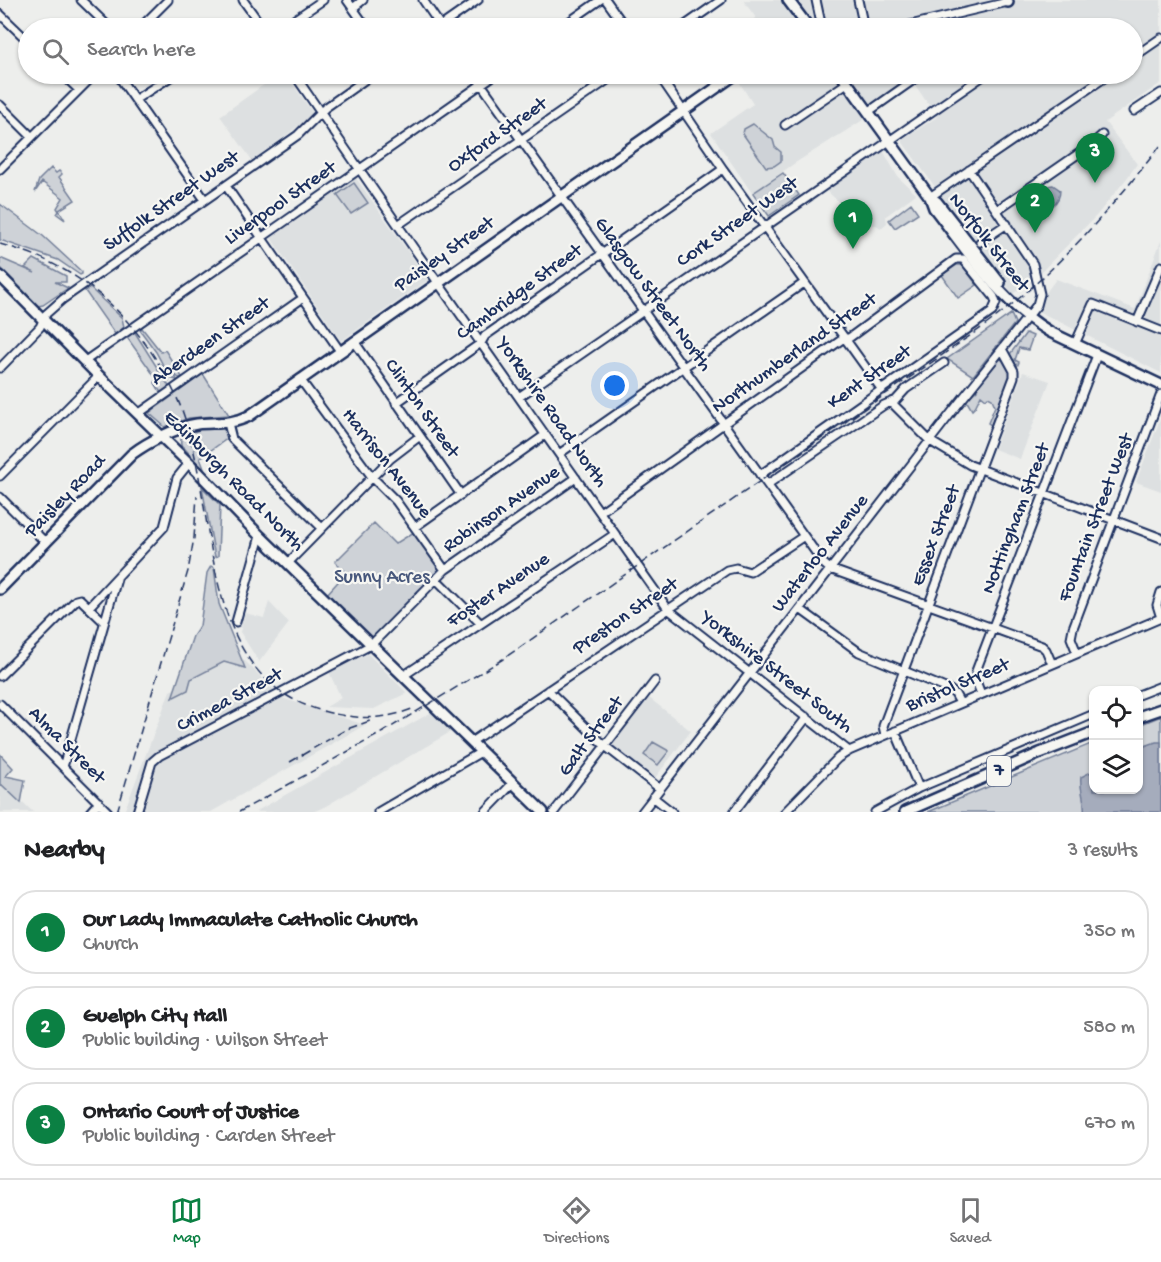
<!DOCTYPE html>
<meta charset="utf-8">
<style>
:root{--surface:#fff;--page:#f6f6f6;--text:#202124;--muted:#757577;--line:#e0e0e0;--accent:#0b8043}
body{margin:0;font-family:"Gochi Hand",sans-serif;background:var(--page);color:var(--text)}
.controls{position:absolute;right:18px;bottom:18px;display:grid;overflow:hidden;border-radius:12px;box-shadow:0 2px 4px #0004}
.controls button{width:54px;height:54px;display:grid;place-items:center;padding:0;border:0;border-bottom:2px solid var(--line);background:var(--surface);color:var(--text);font:30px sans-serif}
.you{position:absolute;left:615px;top:386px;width:21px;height:21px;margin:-15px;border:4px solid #fff;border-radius:50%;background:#1a73e8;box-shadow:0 0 0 9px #1a73e833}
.badge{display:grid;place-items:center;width:39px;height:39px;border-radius:50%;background:var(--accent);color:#fff;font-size:20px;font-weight:700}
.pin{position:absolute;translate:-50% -50px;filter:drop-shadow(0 2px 3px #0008)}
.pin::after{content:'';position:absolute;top:32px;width:21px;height:18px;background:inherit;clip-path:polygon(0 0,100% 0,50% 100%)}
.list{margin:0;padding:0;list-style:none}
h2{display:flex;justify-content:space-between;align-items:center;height:78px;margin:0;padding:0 24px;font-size:26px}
h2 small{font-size:20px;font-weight:400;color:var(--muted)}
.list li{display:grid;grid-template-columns:39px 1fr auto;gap:18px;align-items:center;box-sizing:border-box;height:84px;margin:0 12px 12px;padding:0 12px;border:2px solid var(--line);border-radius:24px}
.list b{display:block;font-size:22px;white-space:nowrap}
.list p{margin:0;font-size:20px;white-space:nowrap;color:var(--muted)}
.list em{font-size:20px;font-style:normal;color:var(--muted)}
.icon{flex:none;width:33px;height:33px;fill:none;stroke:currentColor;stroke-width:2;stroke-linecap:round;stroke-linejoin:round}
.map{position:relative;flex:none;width:1161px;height:812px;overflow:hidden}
.search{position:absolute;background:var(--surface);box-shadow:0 2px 4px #0004;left:18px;right:18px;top:18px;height:66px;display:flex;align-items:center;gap:15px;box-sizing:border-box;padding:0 21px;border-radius:33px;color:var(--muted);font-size:22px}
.sheet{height:366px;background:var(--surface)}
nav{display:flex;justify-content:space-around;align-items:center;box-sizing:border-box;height:84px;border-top:2px solid var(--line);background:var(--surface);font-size:16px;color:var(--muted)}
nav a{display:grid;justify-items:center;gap:3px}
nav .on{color:var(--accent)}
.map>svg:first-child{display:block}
.built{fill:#dde0e1}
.green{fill:#ced2d7;stroke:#74809a;stroke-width:1.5}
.water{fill:#a5acbc;stroke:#6e7a96;stroke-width:1.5}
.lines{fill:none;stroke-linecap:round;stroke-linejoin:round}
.minor-casing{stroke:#1b2f5e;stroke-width:11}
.major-casing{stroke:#1b2f5e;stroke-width:14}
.minor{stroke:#f6f6f2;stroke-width:7}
.major{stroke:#f6f6f2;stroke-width:9}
.rail{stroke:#1b2f5e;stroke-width:1.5;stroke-dasharray:9 4.5;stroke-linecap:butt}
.labels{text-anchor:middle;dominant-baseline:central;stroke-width:4.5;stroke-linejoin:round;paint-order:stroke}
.shield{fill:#f6f6f2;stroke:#5d6b8a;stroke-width:1.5}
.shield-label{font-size:18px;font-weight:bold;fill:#1b2f5e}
.street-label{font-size:20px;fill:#1b2f5e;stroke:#f6f6f2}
.park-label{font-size:20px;fill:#48587c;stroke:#f6f6f2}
</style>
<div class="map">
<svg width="1161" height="812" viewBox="0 0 1161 812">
<rect width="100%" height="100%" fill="#edeeec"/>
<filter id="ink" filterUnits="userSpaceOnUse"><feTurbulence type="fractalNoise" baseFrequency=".0167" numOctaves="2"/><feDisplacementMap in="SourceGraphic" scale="12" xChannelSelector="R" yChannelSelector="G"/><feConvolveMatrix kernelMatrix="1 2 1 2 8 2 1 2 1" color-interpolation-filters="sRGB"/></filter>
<g filter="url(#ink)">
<!-- built -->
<path class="built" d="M743,0H1161V83L1105,122L1137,164L1127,178L1097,215L1041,272L1013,294L901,140L937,117L911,79L875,103L863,120L795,163L752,193L711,133L753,104L738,80L747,74H1132V28H755L751,23L756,18Z
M279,74H286L312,112L311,115L288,134L252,160L220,116Z
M882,149L898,177L916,194L886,216L887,223L881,228L876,225H858L854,219L851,221L843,210L845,208L825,189Z
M356,178L428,280L341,341L271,238Z
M1161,241V373L1034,309L1056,279L1135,309Z
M1023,372L1050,381L1020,459L994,449Z
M1161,417V491L1136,482Z
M269,602L289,623L259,662L240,632L245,613L264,618Z
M368,654L407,693L374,709L326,707L341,698L329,672Z
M239,655L282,698L365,725L211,812H124L170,691Z
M648,697L691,731L655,778L612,745Z
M432,712L452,731L326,806L313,812H255Z
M0,753L13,768L1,781L33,812H0Z"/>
<!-- green -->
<path class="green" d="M753,124L773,140L775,147L781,152V161L774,166L766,167L743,134L744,129Z
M51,168L56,173L59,171L62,174L59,177L75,200L59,210L65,220L57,214L59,211L57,208L63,198L42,182L35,192L39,180Z
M783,173L799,195L769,216L753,193Z
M354,183L368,203L351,214L337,195Z
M911,203L918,213L895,228L889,220Z
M0,204L43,236L82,272V274L80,275L58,260L0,240Z
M0,258L35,273L25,268L34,259L66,276V282H55L68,288L43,305L38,306L0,267Z
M957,265H962L977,285L958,298L942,275Z
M90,288L122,318L124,327L115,334L85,291Z
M1011,314L1015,323L973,376L947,359Z
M142,328L161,352L165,350L182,377L179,378L175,375L177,380L170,378L156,352L140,330Z
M134,331L170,388L161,393L155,383L156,378L126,336Z
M1026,333L1033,336L1028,350L1019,348L1015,360L1019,362L1017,367L1010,354Z
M999,359L1003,360L1011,374L991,425L988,423L995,406L992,399L988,397L986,399L981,395L975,407L972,410L966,400L977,390L975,389Z
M203,374L229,415L189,418L165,427L149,413Z
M202,428H223L228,438L200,458L206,474C197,464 192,455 181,445C179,431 190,430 202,428Z
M202,487L220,505L218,556L215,557Z
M374,523L395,544L414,532L440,570L373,639L327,594L346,573L335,562Z
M211,566L214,568L219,604L245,668L224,662L191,679L188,690L172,698L193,636L200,626L207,573Z
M1161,716V812H928L1093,743L1094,790H1138L1139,725Z
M653,742L669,751L658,765L644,755Z
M0,754L13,768L6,776L25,780L21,803L2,785L0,786Z"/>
<!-- water -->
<path class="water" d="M1053,185L1060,190C1060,203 1048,212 1035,208L1031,202C1034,191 1042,186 1053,185Z
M1156,742H1161V812H1084C1086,800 1079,790 1081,777L1093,771L1094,790H1138L1139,748Z"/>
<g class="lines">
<!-- minor casing -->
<g class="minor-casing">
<path id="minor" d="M81,0L110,28
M243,0L263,28
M347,0L367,28
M423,0L442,28
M606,0L626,28
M816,0L822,28
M858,0L864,28
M353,8L363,0
M0,14L28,41
M140,28L168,0
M240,28L256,18
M282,28L323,0
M438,28L478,0
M560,28L600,0
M681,28L721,0
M897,28L1008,2
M1132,58L1161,38
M62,74L79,90
M117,74L205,200
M294,74L413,247L668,609L849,751
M474,74L824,564L830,569L1042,646L1046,650L1052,664
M658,74L723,169L882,390
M136,99L175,74
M0,105L32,137
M1134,111L1161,93
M868,112L922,74
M785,125L847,83
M0,169L95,74
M226,186L340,351
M930,197L1110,74
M997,210L1091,145L1102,135
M398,225L616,74
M980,242L1007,224
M1137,322L1161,266
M354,341L461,495
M1075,344L1093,304L1161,331
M85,361L496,74
M0,368L40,327L46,314L63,299L298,135L325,108L373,74
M300,379L372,477L396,501L445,570
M519,397L986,74
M891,402L930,441L970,465L1161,538
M396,403L481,343L485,336L723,169
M138,414L303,298
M228,423L232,439L322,528
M559,454L804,283
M0,476L99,376
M768,484L884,405L896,400L906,389L944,363
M0,497L46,543
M600,512L844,338H849L956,259H963L994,297L996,303L992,312L760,475
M415,527L545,435
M288,563L390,459L420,436
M437,580L480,623
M89,607L164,527L177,478L189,463
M800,609L859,652L950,690L955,694L960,703
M1161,618L1157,605L1161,592
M236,622L260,536
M1077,653L1071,638L1073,628L1161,394
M0,676L76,600L80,599L104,622
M403,676L615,534
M548,690L605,746L659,788
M981,694L976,681V671L1097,355
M1138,695L1161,686
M0,704L108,812
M895,731L919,788
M885,735L883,726L1014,377V371L1002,349
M471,742L727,570L736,568L750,572L804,536
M63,767L117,579
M653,797L672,812
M90,812L99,802
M137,812L152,762L159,756L371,645L445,570L576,478
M378,812L481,752
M485,812L513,783
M554,812L655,681
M642,812L959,403L1037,305L1040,294L1033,264L969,170
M734,812L807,717
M785,812L838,758L849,751L1161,618
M875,812L919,788L1094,714"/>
</g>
<!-- major casing -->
<g class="major-casing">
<path id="major" d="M788,0L809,28
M1006,0L1008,2
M841,74L930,197L937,202L1000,283
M930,197L934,208C969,253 1000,302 1050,332L1161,385
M0,276L99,376L198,472L260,536L543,812
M0,589L132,454C148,442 177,427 197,424C215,422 232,425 249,416L736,74
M1138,717L1161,709
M905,812L1040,753L1094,732"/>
</g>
<!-- minor -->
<use href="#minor" class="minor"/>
<!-- major -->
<use href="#major" class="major"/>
<!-- rail -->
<path class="rail" d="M0,244C17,249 35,254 51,263C107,290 150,340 176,396C223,496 189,675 323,711C352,719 383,721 412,709
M290,762L347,729L370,721
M117,812L188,571L194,538L197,496
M239,812L383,732L503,659L987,324C1055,273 1109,211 1161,145"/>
</g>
</g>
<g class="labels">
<!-- shield labels -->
<rect class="shield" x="987" y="756" width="24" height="30" rx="4.5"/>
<g class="shield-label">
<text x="999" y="771">7</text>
</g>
<!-- street labels -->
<g class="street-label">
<text transform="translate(498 136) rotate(-35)">Oxford Street</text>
<text transform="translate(172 202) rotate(-35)">Suffolk Street West</text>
<text transform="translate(281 204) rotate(-35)">Liverpool Street</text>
<text transform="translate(738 223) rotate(-35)">Cork Street West</text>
<text transform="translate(988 243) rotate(52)">Norfolk Street</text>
<text transform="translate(445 255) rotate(-35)">Paisley Street</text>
<text transform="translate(520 293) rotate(-36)">Cambridge Street</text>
<text transform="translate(652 295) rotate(54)">Glasgow Street North</text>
<text transform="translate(211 342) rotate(-35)">Aberdeen Street</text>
<text transform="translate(795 354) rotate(-35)">Northumberland Street</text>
<text transform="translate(870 378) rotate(-35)">Kent Street</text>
<text transform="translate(421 409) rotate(55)">Clinton Street</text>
<text transform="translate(551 413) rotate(55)">Yorkshire Road North</text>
<text transform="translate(386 464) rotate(52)">Harrison Avenue</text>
<text transform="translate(233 482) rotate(45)">Edinburgh Road North</text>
<text transform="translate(66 497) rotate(-46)">Paisley Road</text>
<text transform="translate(502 510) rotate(-35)">Robinson Avenue</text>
<text transform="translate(1097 518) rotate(-69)">Fountain Street West</text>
<text transform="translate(1017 519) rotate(-69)">Nottingham Street</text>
<text transform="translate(937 536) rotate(-69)">Essex Street</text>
<text transform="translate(821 554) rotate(-52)">Waterloo Avenue</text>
<text transform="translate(499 591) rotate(-34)">Foster Avenue</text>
<text transform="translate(626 617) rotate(-34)">Preston Street</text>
<text transform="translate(776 673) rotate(38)">Yorkshire Street South</text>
<text transform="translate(958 686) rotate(-23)">Bristol Street</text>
<text transform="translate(230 701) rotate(-28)">Crimea Street</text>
<text transform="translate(592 737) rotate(-53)">Galt Street</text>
<text transform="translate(66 746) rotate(45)">Alma Street</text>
</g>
<!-- park labels -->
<g class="park-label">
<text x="382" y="578">Sunny Acres</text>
</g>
</g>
</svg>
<div class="controls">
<button><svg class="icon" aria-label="locate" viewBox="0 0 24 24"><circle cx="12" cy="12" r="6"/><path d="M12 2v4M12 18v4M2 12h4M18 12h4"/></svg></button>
<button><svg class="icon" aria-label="layers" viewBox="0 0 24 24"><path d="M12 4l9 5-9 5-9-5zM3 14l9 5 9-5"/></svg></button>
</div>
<div class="you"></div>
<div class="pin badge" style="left:853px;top:249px">1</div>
<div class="pin badge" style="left:1035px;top:233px">2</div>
<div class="pin badge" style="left:1095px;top:183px">3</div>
<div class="search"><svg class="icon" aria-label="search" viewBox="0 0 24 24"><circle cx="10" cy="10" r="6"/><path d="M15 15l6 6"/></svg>Search here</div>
</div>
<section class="sheet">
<h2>Nearby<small>3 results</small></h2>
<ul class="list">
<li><span class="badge">1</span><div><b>Our Lady Immaculate Catholic Church</b><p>Church</p></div><em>350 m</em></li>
<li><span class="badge">2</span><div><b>Guelph City Hall</b><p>Public building · Wilson Street</p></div><em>580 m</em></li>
<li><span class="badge">3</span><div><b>Ontario Court of Justice</b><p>Public building · Carden Street</p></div><em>670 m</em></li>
</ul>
</section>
<nav>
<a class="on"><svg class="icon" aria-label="map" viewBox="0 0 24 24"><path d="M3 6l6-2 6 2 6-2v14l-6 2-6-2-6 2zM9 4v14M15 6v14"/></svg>Map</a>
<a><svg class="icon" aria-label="directions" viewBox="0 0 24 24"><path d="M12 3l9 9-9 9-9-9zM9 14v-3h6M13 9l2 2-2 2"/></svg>Directions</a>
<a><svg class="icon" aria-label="saved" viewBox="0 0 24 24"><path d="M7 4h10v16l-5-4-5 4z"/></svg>Saved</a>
</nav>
